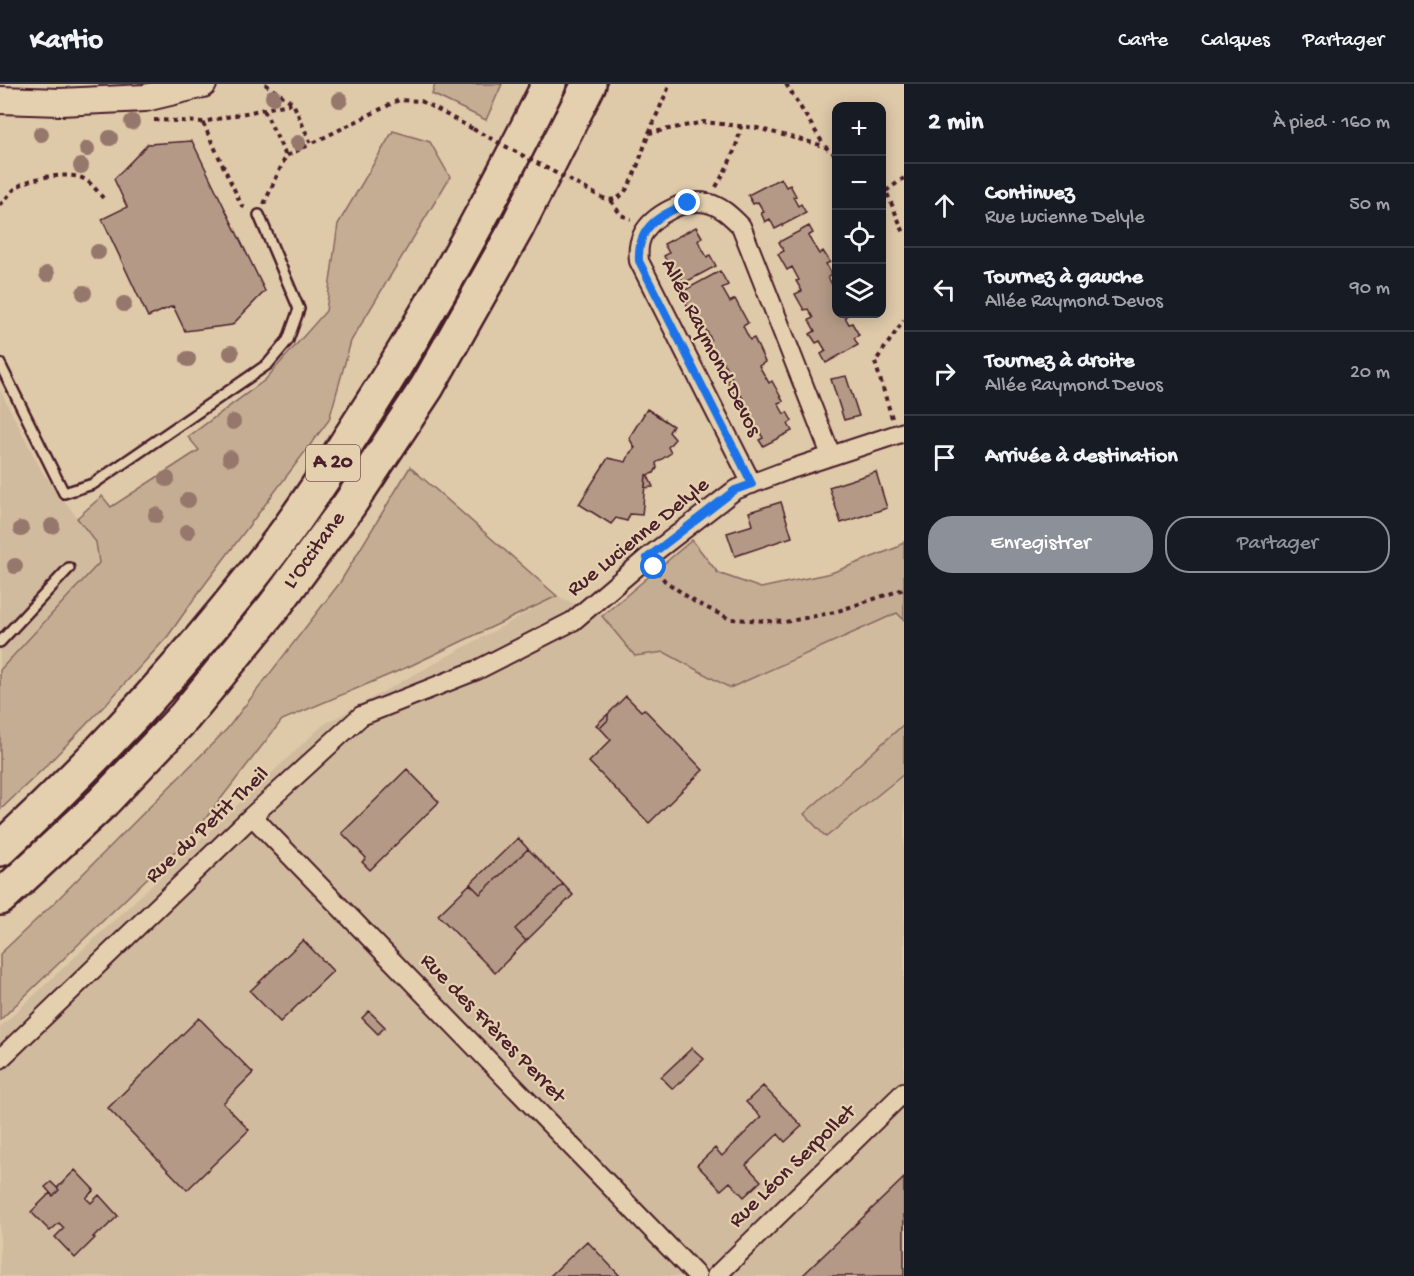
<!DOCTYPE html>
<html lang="fr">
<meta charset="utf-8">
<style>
:root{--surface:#171b24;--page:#242831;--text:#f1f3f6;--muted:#9ea1a6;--line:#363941;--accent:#8c9099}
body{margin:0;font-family:"Gochi Hand",sans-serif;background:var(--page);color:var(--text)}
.controls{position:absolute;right:18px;top:18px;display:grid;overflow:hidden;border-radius:12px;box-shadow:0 3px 15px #0003}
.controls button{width:54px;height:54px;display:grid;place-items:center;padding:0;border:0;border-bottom:2px solid var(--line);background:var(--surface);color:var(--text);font:30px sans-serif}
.stop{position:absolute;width:18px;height:18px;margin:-14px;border:4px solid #1a73e8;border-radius:50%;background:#fff}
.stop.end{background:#1a73e8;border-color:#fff;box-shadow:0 2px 6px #0008}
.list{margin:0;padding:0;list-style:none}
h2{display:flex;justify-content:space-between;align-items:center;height:78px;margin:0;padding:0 24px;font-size:26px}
h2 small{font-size:20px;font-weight:400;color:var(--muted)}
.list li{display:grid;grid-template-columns:39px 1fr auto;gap:18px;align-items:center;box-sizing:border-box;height:84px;padding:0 24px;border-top:2px solid var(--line)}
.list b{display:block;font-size:22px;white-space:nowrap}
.list p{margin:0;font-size:20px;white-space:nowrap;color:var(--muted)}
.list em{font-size:20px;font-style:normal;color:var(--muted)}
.actions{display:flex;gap:12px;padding:18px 24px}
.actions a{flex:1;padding:14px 0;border:2px solid var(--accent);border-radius:24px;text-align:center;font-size:21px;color:var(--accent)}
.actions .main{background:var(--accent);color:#fff}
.icon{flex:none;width:33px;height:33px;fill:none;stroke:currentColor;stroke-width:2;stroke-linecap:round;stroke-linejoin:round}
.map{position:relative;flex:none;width:904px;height:1192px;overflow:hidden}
header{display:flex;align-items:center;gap:36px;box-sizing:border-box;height:84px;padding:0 30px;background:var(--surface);border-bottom:2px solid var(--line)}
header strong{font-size:28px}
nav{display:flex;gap:33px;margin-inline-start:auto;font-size:21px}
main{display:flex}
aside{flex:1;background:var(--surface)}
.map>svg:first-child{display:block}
.built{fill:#d1bb9e}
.green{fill:#c5ad94;stroke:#886660;stroke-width:1.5}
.building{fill:#b49a86;stroke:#4a1f2b;stroke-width:1.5}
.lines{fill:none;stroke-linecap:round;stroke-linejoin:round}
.lane-casing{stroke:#4a1f2b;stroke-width:14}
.street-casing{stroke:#4a1f2b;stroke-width:22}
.secondary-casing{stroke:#4a1f2b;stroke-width:30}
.highway-casing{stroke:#4a1f2b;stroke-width:38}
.path{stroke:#4a1f2b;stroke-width:4;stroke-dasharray:4.5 4.5;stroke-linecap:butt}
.lane{stroke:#e4d0ae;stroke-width:9}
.street{stroke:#e4d0ae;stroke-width:18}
.secondary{stroke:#e4d0ae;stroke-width:26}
.highway{stroke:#e4d0ae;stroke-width:33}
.path-bridge{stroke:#4a1f2b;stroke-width:4;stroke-dasharray:4.5 4.5;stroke-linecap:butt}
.tree{fill:#96776c}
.route{stroke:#1a73e8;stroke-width:8}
.labels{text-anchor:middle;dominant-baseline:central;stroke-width:4.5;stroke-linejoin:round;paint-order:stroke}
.shield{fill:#e4d0ae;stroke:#785452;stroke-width:1.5}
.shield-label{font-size:21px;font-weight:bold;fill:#4a1f2b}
.street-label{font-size:22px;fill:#4a1f2b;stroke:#e4d0ae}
</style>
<header>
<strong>Kartio</strong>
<nav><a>Carte</a><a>Calques</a><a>Partager</a></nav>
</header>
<main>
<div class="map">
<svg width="904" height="1192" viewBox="0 0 904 1192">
<rect width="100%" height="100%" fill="#dec9a9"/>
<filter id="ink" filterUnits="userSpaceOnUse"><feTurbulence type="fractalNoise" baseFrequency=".0167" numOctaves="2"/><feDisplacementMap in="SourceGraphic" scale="12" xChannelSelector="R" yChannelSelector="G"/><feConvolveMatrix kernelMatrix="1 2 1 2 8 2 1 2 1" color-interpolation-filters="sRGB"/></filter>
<g filter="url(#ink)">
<!-- built -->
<path class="built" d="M0,306L43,389L96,458L99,479L0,586Z
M557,512L602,532L635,572L664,568L730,604L898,529L904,536V640L804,730L826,753L904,690V1192H0V943L323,641Z"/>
<!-- green -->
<path class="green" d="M435,0H502L486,36L432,10Z
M393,47L430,58L450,93L351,257L329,336L199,508L168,552L107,619L44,684L0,726V586L99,479L96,458L77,434L102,412L111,423L199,366L188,353L265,296L326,227L338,140Z
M410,383L557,512L410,582L282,636L195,748L0,936V870L55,818L227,645L339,500Z
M692,456L718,489L761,504L831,489L898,463L904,457V536L897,529L730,604L664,568L635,572L602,532Z
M904,640V690L826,753L804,730Z"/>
<!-- building -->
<path class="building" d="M192,57L265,207L232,241L185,247L173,222L148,233L102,135L127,123L114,95L148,60Z
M781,94L786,103L790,101L796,112L793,113L798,122L801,120L806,129L775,145L770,135L765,138L761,129L764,128L758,118L753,120L748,111Z
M809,142L813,149L808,152L819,170L823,167L830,178L826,180L832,191L828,193L836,208V230H849L845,233L849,240L852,239L859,251L854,254L858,261L826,279L821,270L826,267L820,257L816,259L810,250L815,247L809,236L813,234L808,225L804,226L795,210L802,207L796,197L799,196L792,183L787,186L778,170L784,167L779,158Z
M696,143L702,153L698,157L707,173L710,171L716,182L684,199L678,189L674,191L664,172L669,169L664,160Z
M720,187L728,201L722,204L730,218L735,215L748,239L743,242L750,256L754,254L765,278L759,282L769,299L772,297L783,317L778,319L784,330L787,328L792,337L788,340L792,347L763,362L759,356L763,354L755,340L752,341L749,336L753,334L741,311L736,314L727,297L732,294L721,274L717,276L706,257L711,255L701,237L697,239L686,219L690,216L685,206Z
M846,292L859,332L844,336L831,295Z
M647,325L673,342L669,348L675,355L668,363L671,369L656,379L657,384L654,389L646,391L642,431L630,430L627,437L616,434L611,440L579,420L608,374L626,378L630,369L635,364L629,354Z
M876,388L887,424L841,439L829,403Z
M646,391L648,392L653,403L645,404Z
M781,418L792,453L735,472L727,449L753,441L749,428Z
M626,612L641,627L644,625L703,686L649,739L589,678L611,656L600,644L608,636V630Z
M608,630V636L600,644L596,641Z
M407,685L439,718L370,786L362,778L366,774L342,749Z
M518,754L528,765L480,810L470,800Z
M528,765L563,800L515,845L526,857L495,889L438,831L470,800L480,810Z
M563,800L573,811L526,857L515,845Z
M303,856L333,887L280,938L250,907Z
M369,927L385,943L378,950L362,934Z
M199,934L253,989L223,1019L249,1046L187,1106L108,1024Z
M692,964L704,975L673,1005L661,993Z
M763,1002L802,1042L785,1058L778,1050L746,1081L761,1097L744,1113L730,1098L721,1106L697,1081L715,1064L722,1072L761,1033L746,1018Z
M75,1086L94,1106L86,1114L91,1119L99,1111L118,1132L100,1149L98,1148L93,1153L95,1154L75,1174L55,1153L64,1144L59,1139L50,1147L31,1128L50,1109L53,1112L59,1106L57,1104Z
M904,1094V1192H802Z
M51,1098L59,1106L53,1112L45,1103Z
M587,1157L620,1192H550Z"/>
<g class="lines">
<!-- lane casing -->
<g class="lane-casing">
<path id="lane" d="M0,280L64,409L93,400L268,280L288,256L299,225L259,131
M0,558L69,484"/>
</g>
<!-- street casing -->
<g class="street-casing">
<path id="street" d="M752,400L639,177C638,168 638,159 643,150C653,131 685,114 707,119C721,122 731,132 741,142L831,371
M252,732L697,1192
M0,975L252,732L361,632L477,586L573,537L647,474L735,406L788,386L904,348
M716,1192L904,1008"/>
</g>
<!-- secondary casing -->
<g class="secondary-casing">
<path id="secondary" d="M0,16L60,18L145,14L203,0"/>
</g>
<!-- highway casing -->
<g class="highway-casing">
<path id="highway" d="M0,765C102,671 194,569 278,459C305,424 329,386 353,349C426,237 490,120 549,0
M0,814L103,718L184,633L273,524L349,421L427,303L516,145L589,0"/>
</g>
<!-- path -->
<path class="path" d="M265,0L293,19
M786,0L824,61
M264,26L286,72
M154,36L203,38L293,19L311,60L399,16L421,17L473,45
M203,39L242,122L247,124
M649,49L670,0
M716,103C728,82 737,65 741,42
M882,103L886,107L904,149
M886,107L904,94
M601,113C608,116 612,117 619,113C632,106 643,64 649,49L704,38L757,44L824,62L836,71
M611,117L621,131L631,135
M264,120L286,72L311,60
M0,121C5,116 10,109 16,104C29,93 63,89 79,93C90,96 96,106 103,114
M892,334L875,278L904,236
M657,487L665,497L695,518L730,535L785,538L835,528L904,505"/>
<!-- lane -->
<use href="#lane" class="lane"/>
<!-- street -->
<use href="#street" class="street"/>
<!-- secondary -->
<use href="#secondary" class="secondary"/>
<!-- highway -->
<use href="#highway" class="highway"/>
<!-- path-bridge -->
<path class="path-bridge" d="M473,45L601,113"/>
</g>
<!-- trees -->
<g class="tree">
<circle cx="273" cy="13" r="8"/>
<circle cx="340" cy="16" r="8"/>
<circle cx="132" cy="38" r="8"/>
<circle cx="41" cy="50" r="8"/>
<circle cx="110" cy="54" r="8"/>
<circle cx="298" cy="59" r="8"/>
<circle cx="87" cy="65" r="8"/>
<circle cx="81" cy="82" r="8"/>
<circle cx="98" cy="168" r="8"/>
<circle cx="47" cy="190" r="8"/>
<circle cx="84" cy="209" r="8"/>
<circle cx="124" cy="220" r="8"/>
<circle cx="231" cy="269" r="8"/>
<circle cx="188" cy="275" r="8"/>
<circle cx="233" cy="338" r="8"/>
<circle cx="230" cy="374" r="8"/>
<circle cx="167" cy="395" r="8"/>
<circle cx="188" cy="416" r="8"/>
<circle cx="156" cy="431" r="8"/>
<circle cx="52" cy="442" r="8"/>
<circle cx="21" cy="445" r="8"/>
<circle cx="187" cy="448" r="8"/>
<circle cx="15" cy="482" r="8"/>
</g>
</g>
<g class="lines" filter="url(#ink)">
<!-- route -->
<path class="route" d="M654,483L647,474L735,406L752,400L639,177C637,142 659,132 688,119"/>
</g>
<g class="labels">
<!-- shield labels -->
<rect class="shield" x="306" y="361" width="54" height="36" rx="4.5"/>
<g class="shield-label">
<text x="333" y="379">A 20</text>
</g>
<!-- street labels -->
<g class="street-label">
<text transform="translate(710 264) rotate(63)">Allée Raymond Devos</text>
<text transform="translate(639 454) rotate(-39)">Rue Lucienne Delyle</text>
<text transform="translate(315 467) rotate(-54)">L'Occitane</text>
<text transform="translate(208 742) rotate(-43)">Rue du Petit Theil</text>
<text transform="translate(492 945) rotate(46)">Rue des Frères Perret</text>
<text transform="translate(793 1083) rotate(-44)">Rue Léon Serpollet</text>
</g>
</g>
</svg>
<div class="controls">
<button>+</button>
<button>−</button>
<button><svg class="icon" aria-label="locate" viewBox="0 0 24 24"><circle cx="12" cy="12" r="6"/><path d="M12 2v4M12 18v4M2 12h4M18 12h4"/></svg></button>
<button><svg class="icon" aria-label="layers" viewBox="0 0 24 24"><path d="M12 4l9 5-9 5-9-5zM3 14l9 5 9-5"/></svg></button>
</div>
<div class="stop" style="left:654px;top:483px"></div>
<div class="stop end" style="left:688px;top:119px"></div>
</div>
<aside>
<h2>2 min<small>À pied · 160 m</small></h2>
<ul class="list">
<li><svg class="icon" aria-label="ahead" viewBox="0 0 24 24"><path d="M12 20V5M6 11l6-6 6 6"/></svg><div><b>Continuez</b><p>Rue Lucienne Delyle</p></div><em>50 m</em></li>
<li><svg class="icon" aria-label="left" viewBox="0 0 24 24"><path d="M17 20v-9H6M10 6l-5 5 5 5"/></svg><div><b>Tournez à gauche</b><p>Allée Raymond Devos</p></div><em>90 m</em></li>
<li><svg class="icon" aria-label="right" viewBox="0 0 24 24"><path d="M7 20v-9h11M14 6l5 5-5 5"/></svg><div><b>Tournez à droite</b><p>Allée Raymond Devos</p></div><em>20 m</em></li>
<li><svg class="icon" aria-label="arrive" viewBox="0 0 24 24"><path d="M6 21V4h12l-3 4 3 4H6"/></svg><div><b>Arrivée à destination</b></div></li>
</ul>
<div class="actions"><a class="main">Enregistrer</a><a>Partager</a></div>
</aside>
</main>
